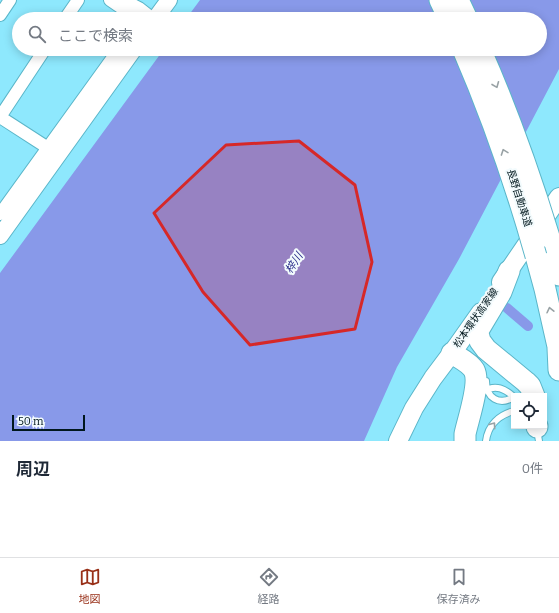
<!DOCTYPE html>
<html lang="ja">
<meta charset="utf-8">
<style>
:root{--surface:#fff;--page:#f2f2f3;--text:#1f2937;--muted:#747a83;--line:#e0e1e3;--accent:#982f17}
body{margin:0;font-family:Bitter,"Noto Sans JP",serif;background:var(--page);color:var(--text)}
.controls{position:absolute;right:12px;bottom:12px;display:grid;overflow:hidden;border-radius:0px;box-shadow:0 2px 10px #0003}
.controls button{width:36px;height:36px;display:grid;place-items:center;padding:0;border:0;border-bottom:1px solid var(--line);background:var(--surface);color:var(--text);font:20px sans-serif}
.scale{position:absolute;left:12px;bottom:10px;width:73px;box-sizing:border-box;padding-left:4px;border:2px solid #00171d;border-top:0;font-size:11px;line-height:14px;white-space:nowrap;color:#00171d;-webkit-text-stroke:3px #f3fbfd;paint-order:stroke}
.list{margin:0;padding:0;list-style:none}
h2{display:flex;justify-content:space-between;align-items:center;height:52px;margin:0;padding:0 16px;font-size:17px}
h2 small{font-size:13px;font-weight:400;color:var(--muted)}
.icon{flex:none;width:22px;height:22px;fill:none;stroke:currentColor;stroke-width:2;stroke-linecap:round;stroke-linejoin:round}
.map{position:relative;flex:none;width:559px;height:441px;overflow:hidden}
.search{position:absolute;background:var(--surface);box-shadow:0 2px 10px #0003;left:12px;right:12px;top:12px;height:44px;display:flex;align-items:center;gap:10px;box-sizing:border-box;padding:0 14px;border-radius:22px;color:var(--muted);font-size:15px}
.sheet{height:116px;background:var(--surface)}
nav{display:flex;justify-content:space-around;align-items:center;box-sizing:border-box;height:56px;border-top:1px solid var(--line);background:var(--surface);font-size:11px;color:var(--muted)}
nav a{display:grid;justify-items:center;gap:2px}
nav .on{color:var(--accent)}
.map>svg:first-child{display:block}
.water{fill:#8899e9}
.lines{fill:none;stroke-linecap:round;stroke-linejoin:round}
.canal{stroke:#8899e9;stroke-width:10}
.lane-casing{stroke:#5bb6c9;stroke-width:8}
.street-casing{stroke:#5bb6c9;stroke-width:14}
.secondary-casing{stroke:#5bb6c9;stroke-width:18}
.primary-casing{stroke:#5bb6c9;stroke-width:20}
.highway-casing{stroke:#5bb6c9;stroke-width:23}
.lane{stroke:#fff;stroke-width:6}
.street{stroke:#fff;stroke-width:12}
.secondary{stroke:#fff;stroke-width:16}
.primary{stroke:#fff;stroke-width:18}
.highway{stroke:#fff;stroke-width:21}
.highway-bridge-casing{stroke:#5bb6c9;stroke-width:23;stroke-linecap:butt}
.highway-bridge{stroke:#fff;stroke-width:21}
.oneway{stroke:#99a2a5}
.marked{fill:#d62828;fill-opacity:0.2;stroke:#d62828;stroke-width:3;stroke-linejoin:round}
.labels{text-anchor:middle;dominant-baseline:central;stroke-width:4;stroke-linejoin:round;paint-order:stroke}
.street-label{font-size:10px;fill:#00171d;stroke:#f3fbfd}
.water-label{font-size:11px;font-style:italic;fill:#292d89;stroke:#f3fbfd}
</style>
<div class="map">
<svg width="559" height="441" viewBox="0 0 559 441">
<rect width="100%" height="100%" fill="#8ee8fd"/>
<!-- water -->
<path class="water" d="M200,0H559V69L459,259L397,367L364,441H0V273L164,49H540V19H186Z"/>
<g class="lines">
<!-- canal -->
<path class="canal" d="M507,308L528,326"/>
<!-- lane casing -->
<g class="lane-casing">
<path id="lane" d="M486,381C486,398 499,406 514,397
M484,391C496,384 505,389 514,397
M537,430L539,441
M486,441C488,425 499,415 514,411"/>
</g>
<!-- street casing -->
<g class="street-casing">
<path id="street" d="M110,0L138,19
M123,0L139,8L153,19
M0,15L10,0
M65,19L78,0
M0,117L45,49
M0,117L48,148
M0,214L119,49"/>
</g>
<!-- secondary casing -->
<g class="secondary-casing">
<path id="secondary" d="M155,19L169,0
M0,236L134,49"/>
</g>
<!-- primary casing -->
<g class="primary-casing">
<path id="primary" d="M501,282L559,197
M398,441L414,408L433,378L457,346L481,312"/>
</g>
<!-- highway casing -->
<g class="highway-casing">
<path id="highway" d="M440,0L449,19
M458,0L467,19
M549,237L559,275
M536,256L545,289L559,351
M509,271L501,292L479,329L478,333L480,341L486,349L526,382L530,386L534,396
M558,348L559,370
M452,353C459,358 469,362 474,370C481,383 468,419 465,434V441
M537,426V427"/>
</g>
<!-- lane -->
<use href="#lane" class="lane"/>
<!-- street -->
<use href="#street" class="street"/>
<!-- secondary -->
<use href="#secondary" class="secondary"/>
<!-- primary -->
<use href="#primary" class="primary"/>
<!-- highway -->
<use href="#highway" class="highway"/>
<!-- highway-bridge casing -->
<g class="highway-bridge-casing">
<path id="highway-bridge" d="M463,49C492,116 516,185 536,256
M480,49C508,112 529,172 549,237"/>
</g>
<!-- highway-bridge -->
<use href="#highway-bridge" class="highway-bridge"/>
</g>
<!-- one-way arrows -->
<defs><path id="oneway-chevron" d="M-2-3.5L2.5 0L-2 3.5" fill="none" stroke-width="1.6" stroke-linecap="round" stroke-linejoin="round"/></defs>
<g class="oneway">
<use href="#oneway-chevron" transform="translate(496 85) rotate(68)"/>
<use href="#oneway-chevron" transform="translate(504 152) rotate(-110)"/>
<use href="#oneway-chevron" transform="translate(550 310) rotate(-103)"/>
<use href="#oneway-chevron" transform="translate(493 425) rotate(-54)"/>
</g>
<!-- marked area -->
<path class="marked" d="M299,141L355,185L372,262L355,329L250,345L203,292L154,213L226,145Z"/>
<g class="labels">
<!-- street labels -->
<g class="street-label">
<text transform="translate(519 198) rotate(72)">長野自動車道</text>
<text transform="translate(476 318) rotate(-55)">松本環状高家線</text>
</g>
<!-- water labels -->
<g class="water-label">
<text transform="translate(294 263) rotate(-57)">梓川</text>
</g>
</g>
</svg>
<div class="controls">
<button><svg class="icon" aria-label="locate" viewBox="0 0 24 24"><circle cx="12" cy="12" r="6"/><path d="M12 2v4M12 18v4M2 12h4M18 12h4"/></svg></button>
</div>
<div class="scale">50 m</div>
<div class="search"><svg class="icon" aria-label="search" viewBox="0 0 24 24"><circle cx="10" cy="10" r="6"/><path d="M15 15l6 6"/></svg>ここで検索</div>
</div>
<section class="sheet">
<h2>周辺<small>0件</small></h2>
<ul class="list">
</ul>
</section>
<nav>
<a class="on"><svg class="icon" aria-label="map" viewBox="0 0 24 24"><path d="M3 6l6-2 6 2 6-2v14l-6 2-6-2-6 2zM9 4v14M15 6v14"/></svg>地図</a>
<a><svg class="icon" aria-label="directions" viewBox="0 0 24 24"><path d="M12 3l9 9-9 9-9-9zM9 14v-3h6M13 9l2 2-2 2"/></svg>経路</a>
<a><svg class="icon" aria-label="saved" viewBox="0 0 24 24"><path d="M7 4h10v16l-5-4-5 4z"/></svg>保存済み</a>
</nav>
